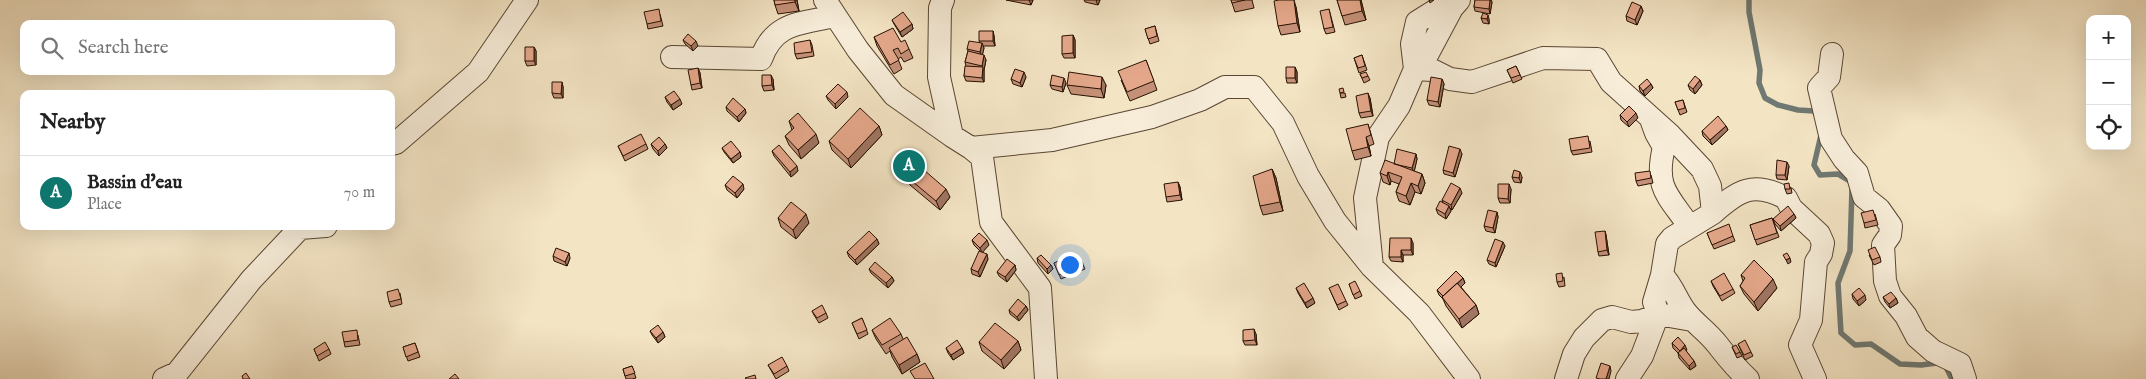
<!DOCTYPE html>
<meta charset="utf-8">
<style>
:root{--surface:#fff;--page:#f2f2f2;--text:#222;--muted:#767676;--line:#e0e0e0;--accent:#0f766e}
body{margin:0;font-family:"IM FELL English",serif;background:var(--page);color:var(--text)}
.controls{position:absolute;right:15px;top:15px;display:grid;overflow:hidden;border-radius:10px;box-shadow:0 5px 20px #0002}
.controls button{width:45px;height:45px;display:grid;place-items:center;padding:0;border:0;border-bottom:1px solid var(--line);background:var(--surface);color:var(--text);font:25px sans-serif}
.you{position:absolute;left:1069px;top:264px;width:18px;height:18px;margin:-12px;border:4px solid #fff;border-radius:50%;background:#1a73e8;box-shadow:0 0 0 8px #1a73e833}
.badge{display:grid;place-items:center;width:32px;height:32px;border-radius:50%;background:var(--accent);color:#fff;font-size:16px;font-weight:700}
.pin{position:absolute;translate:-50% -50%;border:2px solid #fff;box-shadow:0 1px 5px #0006}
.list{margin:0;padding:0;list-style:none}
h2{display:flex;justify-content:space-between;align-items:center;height:65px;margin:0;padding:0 20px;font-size:21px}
h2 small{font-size:16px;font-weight:400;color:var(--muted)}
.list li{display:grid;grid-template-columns:32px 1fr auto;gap:15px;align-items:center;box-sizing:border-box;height:75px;padding:0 20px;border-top:1px solid var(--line)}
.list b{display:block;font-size:19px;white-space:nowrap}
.list p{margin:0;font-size:16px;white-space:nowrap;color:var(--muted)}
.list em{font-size:16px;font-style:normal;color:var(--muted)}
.icon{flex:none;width:28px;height:28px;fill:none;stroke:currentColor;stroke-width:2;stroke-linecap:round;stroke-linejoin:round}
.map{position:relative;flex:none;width:2146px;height:379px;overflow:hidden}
.search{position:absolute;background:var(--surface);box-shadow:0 5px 20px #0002;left:20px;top:20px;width:375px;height:55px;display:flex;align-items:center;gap:12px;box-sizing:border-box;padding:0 18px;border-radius:10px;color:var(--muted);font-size:19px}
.panel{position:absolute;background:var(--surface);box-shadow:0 5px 20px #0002;left:20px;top:90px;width:375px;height:140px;border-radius:10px}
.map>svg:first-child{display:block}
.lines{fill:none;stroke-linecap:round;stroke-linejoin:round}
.stream{stroke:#6f7872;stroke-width:5.5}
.minor-casing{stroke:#5a4632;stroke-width:24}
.minor{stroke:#f7edd9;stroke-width:22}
.wall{fill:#c49077;stroke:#271102}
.shaded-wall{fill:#a07561;stroke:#271102}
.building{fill:#e4a78a;stroke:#271102}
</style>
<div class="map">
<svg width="2146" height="379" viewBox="0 0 2146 379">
<rect width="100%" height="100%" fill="#f3e4c4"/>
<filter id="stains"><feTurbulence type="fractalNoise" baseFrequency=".004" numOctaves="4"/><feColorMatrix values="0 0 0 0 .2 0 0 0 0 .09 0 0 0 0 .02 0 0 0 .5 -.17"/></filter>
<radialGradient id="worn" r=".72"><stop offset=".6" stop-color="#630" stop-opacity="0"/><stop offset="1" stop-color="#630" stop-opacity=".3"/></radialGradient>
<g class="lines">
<!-- stream -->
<path class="stream" d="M1749,0V12L1760,70L1759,83L1765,98L1778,105L1798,110L1814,111L1817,116
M1821,135L1814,165L1820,175L1838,174L1850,181L1852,188L1850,251L1838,283L1841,333L1855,345L1871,344L1900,364L1921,365L1937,363L1945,365L1952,379"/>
<!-- minor casing -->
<g class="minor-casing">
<path id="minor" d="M825,0L858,50L894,95L952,136
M943,0L940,8L939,77L952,136L971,148L1052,140L1152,117L1200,100L1225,87H1254L1283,123L1308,176L1335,221L1372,267L1419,313L1469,379
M1832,54L1829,77L1819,88L1831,139L1844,159L1857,173L1864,197L1879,209L1891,226L1890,235L1883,245L1885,281L1890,296L1906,316L1917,337L1933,351L1960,364L1965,379
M672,57L761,59C774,22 800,24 834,16
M1415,69L1432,70L1450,79L1472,82L1543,58L1597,59L1611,82L1670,135L1702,169L1710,186L1713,213L1672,238L1667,244L1662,275C1673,286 1676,299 1685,311C1694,323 1707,331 1717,344C1727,357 1736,368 1748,379
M1415,69L1428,53L1452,8L1459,0
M1652,122L1656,133L1664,147C1654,188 1668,195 1689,226
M391,144L396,143L478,72L527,0
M971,148L982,157L991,222L1040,288L1046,379
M1713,213C1739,190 1753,181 1786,198L1791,208L1819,234L1823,243L1821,254L1816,262L1811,320L1800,345L1815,379
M1372,267L1365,198L1378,137L1399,106L1415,69L1412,44L1417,22L1441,7L1444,0
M164,379L177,373L251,280L300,228L326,226
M1566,379L1574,354L1584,338L1602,320L1612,317L1631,322L1642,321L1658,314L1692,320
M1627,379L1642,356L1658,314L1654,302L1662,275"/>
</g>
<!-- minor -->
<use href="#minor" class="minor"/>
</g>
<!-- wall -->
<path class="wall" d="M774,0H797L799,11L778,14L775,5Z
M1006,0H1033L1031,5Z
M1084,0H1100L1098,5L1085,2Z
M1231,0H1252L1254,8L1235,12Z
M1337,0H1361L1366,20L1345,25Z
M1475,0H1491L1492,2L1490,14L1475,11L1474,7Z
M1641,6L1643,11L1637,25L1627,21L1626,16Z
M1296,7L1300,32L1281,35L1278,26Z
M1329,9L1335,32L1326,34L1324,29Z
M660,14L663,26L648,29L647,24Z
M1481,18L1489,19V24L1483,23Z
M892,20L912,24L913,29L902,37L894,24Z
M1155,26L1159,41L1150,44L1145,29Z
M993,31L994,36L995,46H983L984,48L982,55L986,60L984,70V82L966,81L964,76L966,66L965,62L968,51L967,49L980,43L979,41Z
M1073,35L1075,40V58H1064L1062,54Z
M874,37L909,49L913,58L904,62L901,57L898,59L902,69L894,74L877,46Z
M683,40L698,46L693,51L685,44Z
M810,40L812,45L814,56L797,59L795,54Z
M534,47L536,51V65L527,66L525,61Z
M1362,55L1367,70L1359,73L1354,58Z
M1146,60L1157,90L1130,101L1121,80Z
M1516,66L1522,79L1513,83L1507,70Z
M1295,67L1297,72V83H1287L1286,78Z
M698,68L700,73L702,88L692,90L691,85Z
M1360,74L1368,76L1370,80L1364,83Z
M1026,77L1022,87L1013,84L1011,79Z
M773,79L774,90L764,91L762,86Z
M1442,79L1444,84L1440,107L1429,105L1427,100Z
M1700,80L1702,85L1695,94L1690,90L1688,85Z
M562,82L563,87V98H554L552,93Z
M1066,83L1063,92L1052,89L1050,85Z
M1651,84L1653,88L1645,96L1640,91L1639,86Z
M1067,85H1106L1104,98L1071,94Z
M1340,93H1345L1346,97L1341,98Z
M826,96L848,97L836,109L828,100Z
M665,97L682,104L673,110L667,102Z
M1370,98L1373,116L1361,118L1359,113Z
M1683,100L1687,112L1680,115L1675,102Z
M726,107L745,109L746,113L739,122L727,111Z
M1620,115L1638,118L1629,127L1621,120Z
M789,121L819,143L801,159L789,145L785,136L792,130Z
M1368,124L1374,144L1369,146L1371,156L1355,160L1352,151Z
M879,126L882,135L851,168L832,150L829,141Z
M1726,126L1728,130L1712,145L1703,136L1702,131Z
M1590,141L1592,152L1573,155L1571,151Z
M646,144L648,149L625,161L618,146Z
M651,144H665L667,148L659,156L653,149Z
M722,148L740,152L741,157L733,163L724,152Z
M772,151L798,171L791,177L774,156Z
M1416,154L1417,159L1414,171L1422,174L1425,183L1421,194L1415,192L1410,205L1399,201L1396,192L1399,184L1391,181L1390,185L1383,182L1380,173L1394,164Z
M1462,154L1455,177L1444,174L1443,170Z
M902,158H913L915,163L909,168L904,163Z
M1789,166L1787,180L1777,179L1776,175Z
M1272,169L1276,178L1283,211L1263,215L1260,206Z
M1651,175L1653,183L1638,186L1636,181Z
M907,177L950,197L940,210L910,185Z
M1512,177H1522L1521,183L1514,182Z
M1178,182L1180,187L1182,200L1167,202L1166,197Z
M725,185L744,189L737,198L727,190Z
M1791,188L1792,193L1787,194L1785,189Z
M1511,189L1510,203H1500L1498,198Z
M1462,193L1452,210L1450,208L1451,211L1446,219L1438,214L1436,209L1443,203L1442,200Z
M1497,212L1498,217L1495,233L1486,231L1484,226Z
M1794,214L1796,218L1781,231L1775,224L1773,219Z
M1875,214L1878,225L1865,228L1864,223Z
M778,218L809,223L796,239L781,227Z
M1772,218L1779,237L1757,245L1750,225Z
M1605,231L1606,235L1609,255L1599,256L1598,252Z
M1707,233L1733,236L1735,241L1714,249Z
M877,239L879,244L857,265L849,257L847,252Z
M972,240L989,245L982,252L988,259L980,277L972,274L971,269L981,252L974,245Z
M1413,243V255H1403V262L1391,261L1389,257Z
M1505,246L1496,267L1489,264L1487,260Z
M1869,255L1880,257L1881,262L1874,265Z
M553,256L570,258L567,266L554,261Z
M1037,258L1051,265L1053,269L1048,274L1038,263Z
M1081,260L1085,269L1061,279L1054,263H1075Z
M1015,265L1016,270L1007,282L999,276L997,272Z
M869,269L892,277L894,281L888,288L871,273Z
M1741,275L1777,288L1758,311L1744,294L1740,286L1743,281Z
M1564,277L1565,286L1559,287L1557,282Z
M1463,278L1465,283L1461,287L1476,305L1479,314L1462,328L1446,306L1443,299L1439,295L1437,290Z
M1711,281L1733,289L1735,293L1722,301L1713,286Z
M1349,284L1360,291L1362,296L1355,299Z
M1296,288L1315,303L1307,308L1298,293Z
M1329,288L1346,301L1348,305L1339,310Z
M400,293L402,304L391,307L389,302Z
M1852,294L1866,300L1859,306L1853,299Z
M1883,297L1896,298L1898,303L1890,308L1885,302Z
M1026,306L1028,310L1019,321L1010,314L1009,310Z
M812,311L826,313L828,318L819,323L814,315Z
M862,318L868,334L859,339L852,323Z
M872,330L901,334L903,339L917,354L920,362L902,374L892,357L890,351L886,354L876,339Z
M650,331L663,332L665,337L658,343L652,335Z
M1256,334L1257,345H1245L1243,341Z
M358,335L360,345L345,347L344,342Z
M1018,341L1021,350L1004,369L982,351L979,342Z
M415,343L420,357L408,361L403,347Z
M1672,343L1687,350L1686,351L1694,361L1696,366L1690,370L1679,358L1678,353L1673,348Z
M1738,344L1751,352L1753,356L1745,360Z
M1732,347L1740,352L1742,356L1737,358Z
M946,348H962L964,353L953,360L948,353Z
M314,349H329L331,354L319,361Z
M768,365L787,366L789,371L776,379Z
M632,366L636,378L632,379H626L623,369Z"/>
<!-- shaded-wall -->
<path class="shaded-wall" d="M795,0H797L799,11L795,2Z
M1029,0H1033L1031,5Z
M1097,0H1100L1098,5L1096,1Z
M1294,0L1296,7L1300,32L1297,23Z
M1360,0H1361L1366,20L1362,11Z
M1429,0H1434L1430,3Z
M1490,0H1491L1492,2L1490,14L1489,9Z
M1641,6L1643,11L1637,25L1635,20Z
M1488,15L1489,19V24L1487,19Z
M912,24L913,29L902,37L900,32Z
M993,31L994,36L995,46L993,41Z
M1073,35L1075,40V58L1073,53Z
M696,41L698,46L693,51L691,46Z
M982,43L984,48L982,57L980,52Z
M534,47L536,51V65L534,61Z
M984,55L986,60L984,70V82L982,78L983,69L982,66Z
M1295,67L1297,72V83L1295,78Z
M698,68L700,73L702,88L700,83Z
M1024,72L1026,77L1022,87L1020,83Z
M771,75L773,79L774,90L772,85Z
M1102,77L1106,85L1104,98L1101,89Z
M1064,78L1066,83L1063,92L1062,87Z
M1442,79L1444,84L1440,107L1438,102Z
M1700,80L1702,85L1695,94L1693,89Z
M562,82L563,87V98L561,94Z
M1651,84L1653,88L1645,96L1643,91Z
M847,92L848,97L836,109L835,104Z
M1368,93L1370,98L1373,116L1371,111Z
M680,99L682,104L673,110L671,105Z
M745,109L746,113L739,122L737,117Z
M1636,113L1638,118L1629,127L1627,122Z
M879,126L882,135L851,168L848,159Z
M1726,126L1728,130L1712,145L1710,140Z
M816,134L819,143L801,159L798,150Z
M1366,137L1369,146L1371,156L1368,147Z
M665,144L667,148L659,156L658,151Z
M1460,149L1462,154L1455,177L1453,173Z
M740,152L741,157L733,163L731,159Z
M1416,154L1417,159L1414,173L1412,168Z
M913,158L915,163L909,168L907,164Z
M1787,162L1789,166L1787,180L1785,175Z
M797,166L798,171L791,177L790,172Z
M1272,169L1276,178L1283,211L1280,202Z
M1388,172L1391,181L1390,185L1387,176Z
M1520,172L1522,177L1521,183L1519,178Z
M1422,174L1425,183L1421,194L1418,186Z
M1178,182L1180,187L1182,200L1180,195Z
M1411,183L1415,192L1410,205L1406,196Z
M743,184L744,189L737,198L735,193Z
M1509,184L1511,189L1510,203L1508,199Z
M1460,188L1462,193L1452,210L1451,205Z
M946,189L950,197L940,210L936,201Z
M1449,206L1451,211L1446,219L1445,214Z
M1497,212L1498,217L1495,233L1493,228Z
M806,214L809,223L796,239L793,230Z
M1794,214L1796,218L1781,231L1780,226Z
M1605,231L1606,235L1609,255L1607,250Z
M1411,238L1413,243V255L1411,250Z
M877,239L879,244L857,265L855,260Z
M987,240L989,245L982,253L980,248Z
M1503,242L1505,246L1496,267L1495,263Z
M1401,250L1403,255V262L1401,257Z
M569,253L570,258L567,266L565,262Z
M987,254L988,259L980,277L978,272Z
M1790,258L1791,262L1788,264L1786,260Z
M1015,265L1016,270L1007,282L1005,277Z
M1051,265L1053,269L1048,274L1047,269Z
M892,277L894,281L888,288L886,283Z
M1463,278L1465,283L1446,302L1445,297Z
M1773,279L1777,288L1758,311L1754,302Z
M1865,295L1866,300L1859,306L1857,301Z
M1313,298L1315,303L1307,308L1305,303Z
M1896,298L1898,303L1890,308L1889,304Z
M1476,305L1479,314L1462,328L1459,319Z
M1026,306L1028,310L1019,321L1017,317Z
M1254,329L1256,334L1257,345L1255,340Z
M663,332L665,337L658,343L656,338Z
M1018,341L1021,350L1004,369L1001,360Z
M1685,345L1687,350L1681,356L1680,351Z
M962,348L964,353L953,360L951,355Z
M917,354L920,362L902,374L899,365Z
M1694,361L1696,366L1690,370L1689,366Z
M1610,366L1611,371L1609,379H1606Z"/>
<!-- building -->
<path class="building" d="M774,0H795V2L775,5Z
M1231,0H1245L1232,3Z
M1279,0H1294L1297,23L1278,26L1274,1Z
M1337,0H1360L1362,11L1342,16Z
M1475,0H1490L1489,9L1474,7Z
M1632,2L1641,6L1635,20L1626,16Z
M659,9L661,21L647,24L644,12Z
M1329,9L1333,27L1324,29L1320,11Z
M903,12L912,24L900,32L892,20Z
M1483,13L1488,15L1487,19L1481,18Z
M1155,26L1157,36L1148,39L1145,29Z
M893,28L901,42L905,40L909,49L901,54L898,48L893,50L899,60L890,65L874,37Z
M979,31H993V41H979Z
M688,34L696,41L691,46L683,40Z
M1073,35V53L1062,54V36Z
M810,40L812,52L795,54L794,43Z
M969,41L982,43L980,52L967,49Z
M525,47H534V61H525Z
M968,51L984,55L982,66L965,62Z
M1362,55L1365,66L1358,68L1354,58Z
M1146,60L1154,81L1127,92L1118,71Z
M965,66L983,67L982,78L964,76Z
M1516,66L1520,75L1511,78L1507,70Z
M1286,67H1295V78H1286Z
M698,68L700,83L691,85L688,70Z
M1015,69L1024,72L1020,83L1011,79Z
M1069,72L1102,77L1101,89L1067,85Z
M1366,72L1368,76L1362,78L1360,74Z
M762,75H771L772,85L762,86Z
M1052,75L1064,78L1062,87L1050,85Z
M1695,76L1700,80L1693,89L1688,85Z
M1431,77L1442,79L1438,102L1427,100Z
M1647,79L1651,84L1643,91L1639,86Z
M552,82H562L561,94L552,93Z
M838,84L847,92L835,104L826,96Z
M1343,88L1344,92L1340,93L1339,89Z
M674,91L680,99L671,105L665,97Z
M1368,93L1371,111L1359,113L1356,96Z
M733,98L745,109L737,117L726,107Z
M1683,100L1685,108L1678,110L1675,102Z
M1629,106L1636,113L1627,122L1620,115Z
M860,108L879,126L848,159L829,141Z
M798,113L816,134L798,150L785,136L794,128L789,121Z
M1718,116L1726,126L1710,140L1702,131Z
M1368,124L1371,135L1366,137L1368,147L1352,151L1346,129Z
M641,134L646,144L623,156L618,146Z
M1588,136L1590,148L1571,151L1569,139Z
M659,137L665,144L658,151L651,144Z
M731,141L740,152L731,159L722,148Z
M779,145L797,166L790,172L772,151Z
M1449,146L1460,149L1453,173L1443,170Z
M1397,149L1416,154L1412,168L1394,164Z
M909,153L913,158L907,164L902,158Z
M1385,160L1422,174L1418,186L1411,183L1406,196L1396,192L1402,177L1388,172L1387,176L1380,173Z
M1777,160L1787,162L1785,175H1776Z
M917,164L946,189L936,201L907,177Z
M1272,169L1280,202L1260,206L1253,176Z
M1514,170L1520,172L1519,178L1512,177Z
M1650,171L1651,178L1636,181L1635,173Z
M733,176L743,184L735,193L725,185Z
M1178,182L1180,195L1166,197L1164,184Z
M1451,183L1460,188L1451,205L1442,200Z
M1789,183L1790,189H1785L1784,184Z
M1498,184H1509L1508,199L1498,198Z
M1440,201L1449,206L1445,214L1436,209Z
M791,202L806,214L793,230L778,218Z
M1788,206L1794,214L1780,226L1773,219Z
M1488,210L1497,212L1493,228L1484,226Z
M1873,210L1876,220L1864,223L1861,213Z
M1772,218L1777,233L1755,240L1750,225Z
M1729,224L1733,236L1712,245L1707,233Z
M869,231L877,239L855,260L847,252Z
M1605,231L1607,250L1598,252L1595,232Z
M979,233L987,240L980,248L972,240Z
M1390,238H1411V250H1401V257H1389Z
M1495,239L1503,242L1495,263L1487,260Z
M1875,247L1880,257L1872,260L1868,250Z
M556,248L569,253L565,262L553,256Z
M979,251L987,254L978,272L971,269Z
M1787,253L1790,258L1786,260L1783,255Z
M1041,255L1051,265L1047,269L1037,258Z
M1071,255L1075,263L1081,260L1083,264L1059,275L1054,263Z
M1007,259L1015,265L1005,277L997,272Z
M1754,260L1773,279L1754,302L1740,286L1745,278L1741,275Z
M875,262L892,277L886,283L869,269Z
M1456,271L1463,278L1443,296L1437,290Z
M1562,273L1563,281L1557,282L1556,274Z
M1724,273L1733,289L1720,296L1711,281Z
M1355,281L1360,291L1353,295L1349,284Z
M1304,283L1313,298L1305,303L1296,288Z
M1457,283L1476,305L1459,319L1442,297Z
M1338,284L1346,301L1337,305L1329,288Z
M1859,288L1865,295L1857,301L1852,294Z
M398,289L401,299L389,302L387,292Z
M1891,292L1896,298L1889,304L1883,297Z
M1018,299L1026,306L1017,317L1009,310Z
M822,305L826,313L817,318L812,311Z
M862,318L867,330L857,334L852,323Z
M890,318L901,334L882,345L872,330Z
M995,323L1018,341L1001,360L979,342Z
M658,325L663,332L656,338L650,331Z
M1254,329L1255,340L1243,341V330Z
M357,330L358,340L344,342L342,332Z
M907,337L917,354L899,365L889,348Z
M1678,337L1685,345L1680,351L1672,343Z
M957,340L962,348L951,355L946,348Z
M1745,340L1751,352L1744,355L1738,344Z
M325,342L329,349L317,356L314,349Z
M415,343L418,352L406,357L403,347Z
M1736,345L1740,352L1736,354L1732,347Z
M1684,348L1694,361L1689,366L1678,353Z
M782,357L787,366L774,374L768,365Z
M925,363L934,379H915L910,371Z
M1601,363L1610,366L1606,379H1600L1596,378Z
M632,366L635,373L625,376L623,369Z
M246,373L250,379H243L242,376Z
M455,374L459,379H449Z
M755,375L756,379H746L745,378Z"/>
<rect width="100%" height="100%" filter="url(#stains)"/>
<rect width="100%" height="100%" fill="url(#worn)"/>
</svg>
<div class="controls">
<button>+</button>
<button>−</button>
<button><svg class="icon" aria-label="locate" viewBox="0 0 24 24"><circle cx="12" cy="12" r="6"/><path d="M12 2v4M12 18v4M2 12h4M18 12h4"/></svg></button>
</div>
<div class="you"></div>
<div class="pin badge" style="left:909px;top:166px">A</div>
<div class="search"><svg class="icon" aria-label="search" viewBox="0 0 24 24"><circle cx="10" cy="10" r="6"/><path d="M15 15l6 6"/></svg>Search here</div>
<section class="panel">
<h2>Nearby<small></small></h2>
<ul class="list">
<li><span class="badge">A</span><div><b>Bassin d'eau</b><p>Place</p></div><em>70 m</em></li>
</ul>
</section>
</div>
